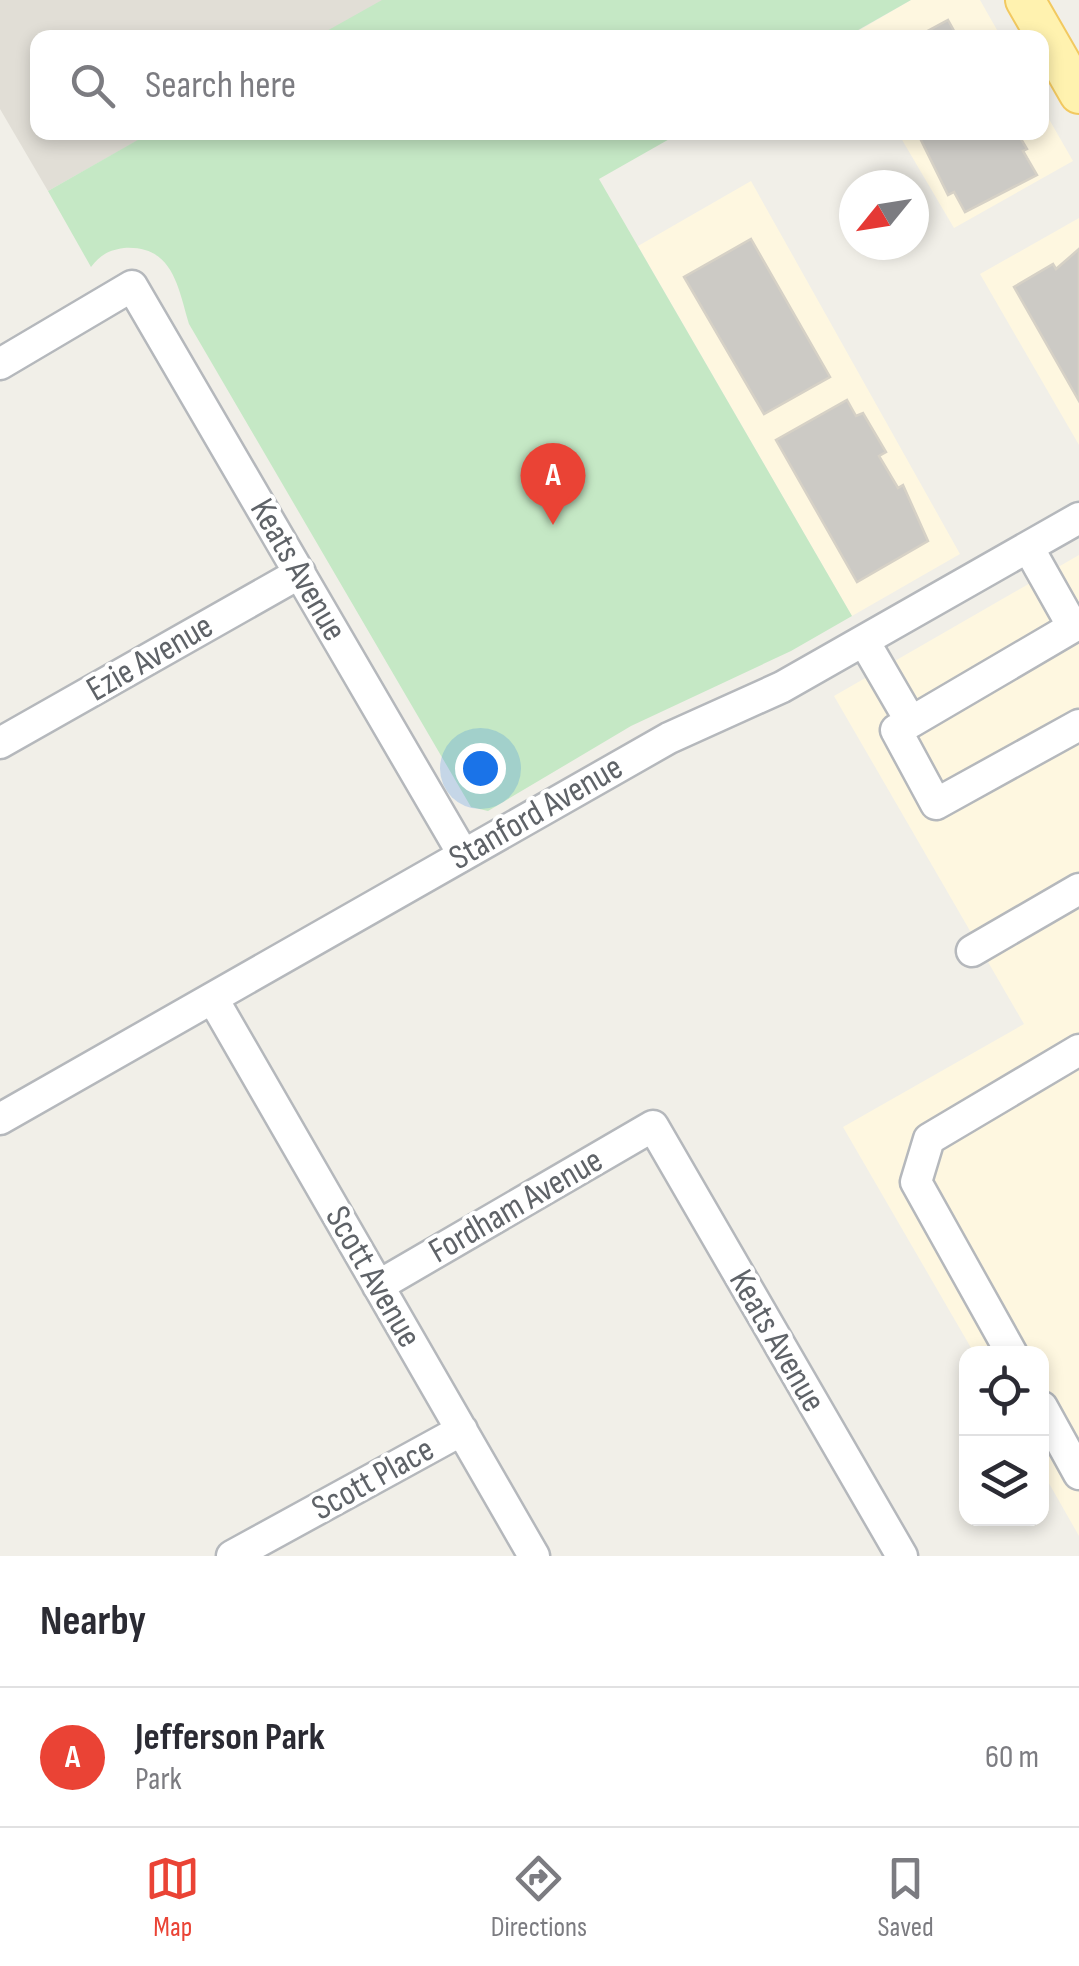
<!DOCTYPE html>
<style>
:root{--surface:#fff;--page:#f7f7f7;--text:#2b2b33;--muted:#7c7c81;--line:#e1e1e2;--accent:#ea4335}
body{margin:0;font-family:"Sofia Sans Condensed",sans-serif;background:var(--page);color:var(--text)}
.controls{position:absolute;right:30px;bottom:30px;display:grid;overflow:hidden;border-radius:20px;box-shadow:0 5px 15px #0003}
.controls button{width:90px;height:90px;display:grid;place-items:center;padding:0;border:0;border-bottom:2px solid var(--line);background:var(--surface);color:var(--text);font:50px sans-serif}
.compass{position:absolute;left:839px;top:170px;width:90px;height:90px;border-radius:50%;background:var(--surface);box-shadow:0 5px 15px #0003;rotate:240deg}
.you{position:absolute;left:480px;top:768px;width:35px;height:35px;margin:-25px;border:8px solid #fff;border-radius:50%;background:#1a73e8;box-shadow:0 0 0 15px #1a73e833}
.badge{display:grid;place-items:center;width:65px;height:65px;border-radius:50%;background:var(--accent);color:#fff;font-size:32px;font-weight:700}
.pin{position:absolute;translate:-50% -82px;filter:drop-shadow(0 2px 5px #0008)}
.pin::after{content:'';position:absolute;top:52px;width:35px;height:30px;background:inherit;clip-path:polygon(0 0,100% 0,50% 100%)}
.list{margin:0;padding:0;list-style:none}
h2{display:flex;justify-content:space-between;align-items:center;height:130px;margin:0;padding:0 40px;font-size:42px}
h2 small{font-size:32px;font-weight:400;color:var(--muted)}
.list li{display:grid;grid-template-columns:65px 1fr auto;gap:30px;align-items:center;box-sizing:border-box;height:140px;padding:0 40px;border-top:2px solid var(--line)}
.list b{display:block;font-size:38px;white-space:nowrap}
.list p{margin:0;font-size:32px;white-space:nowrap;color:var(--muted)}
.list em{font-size:32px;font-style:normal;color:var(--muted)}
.icon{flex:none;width:55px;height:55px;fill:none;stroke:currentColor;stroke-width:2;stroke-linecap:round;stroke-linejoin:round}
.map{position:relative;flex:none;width:1079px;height:1556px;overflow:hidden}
.search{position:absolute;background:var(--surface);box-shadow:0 5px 15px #0003;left:30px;right:30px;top:30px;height:110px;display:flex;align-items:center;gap:25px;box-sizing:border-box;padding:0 35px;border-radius:20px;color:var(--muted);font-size:38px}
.sheet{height:270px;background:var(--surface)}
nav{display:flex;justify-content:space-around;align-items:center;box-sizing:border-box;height:140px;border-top:2px solid var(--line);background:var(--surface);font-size:28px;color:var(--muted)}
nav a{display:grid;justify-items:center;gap:5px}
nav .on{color:var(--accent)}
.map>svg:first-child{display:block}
.commercial{fill:#fef7e0}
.education{fill:#e1ded6}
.green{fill:#c5e8c5}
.building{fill:#cccac5;stroke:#d6d1c6;stroke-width:2.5}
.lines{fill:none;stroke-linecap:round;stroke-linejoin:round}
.minor-casing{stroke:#b5b8bc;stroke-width:35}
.major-casing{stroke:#f2c960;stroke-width:42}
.minor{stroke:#fff;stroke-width:30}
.major{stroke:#fff2af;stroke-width:38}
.labels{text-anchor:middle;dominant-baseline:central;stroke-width:8;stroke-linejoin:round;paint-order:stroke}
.street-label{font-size:35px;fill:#5f6368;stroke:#fff}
</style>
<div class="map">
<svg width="1079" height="1556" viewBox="0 0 1079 1556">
<rect width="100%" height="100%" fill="#f1efe8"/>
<!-- commercial -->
<path class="commercial" d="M911,0H980L1001,37L846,38Z
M1042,107L1073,161L954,228L898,133L1042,132Z
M751,181L960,554L852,616L638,246Z
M1079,218V445L980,274Z
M1079,555V1536L1042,1471V1354L974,1353L843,1127L1024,1024L834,696Z"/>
<!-- education -->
<path class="education" d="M0,0H385L319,37L38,38V132L151,133L48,191L0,109Z"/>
<!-- green -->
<path class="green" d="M382,0H911L846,37H316Z
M150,133H680L599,179L852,616L791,651L631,726L488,811L471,807L189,324C178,287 173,245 124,248C109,250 100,255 91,267L48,191Z"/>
<!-- building -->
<path class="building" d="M948,20L958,38H911L920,35Z
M917,132H1022L1018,134L1027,149L1023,151L1037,175L965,212L954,192L948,195Z
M751,239L830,377L764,414L684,277Z
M1079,249V401L1014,287L1053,264L1056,269Z
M847,400L856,416L863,413L886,452L879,456L898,488L903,485L928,541L857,582L776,440Z"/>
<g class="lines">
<!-- minor casing -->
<g class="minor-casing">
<path id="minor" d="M0,364L132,286L463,854
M864,641L911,722L1073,627L1028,547
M911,722L896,730L936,804L1079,725
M0,743L300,573
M972,951L1079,889
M213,999L534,1556
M0,1119L669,738L782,687L1079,518
M378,1286L653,1126L902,1556
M1012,1354L916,1182L929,1139L1079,1050
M1042,1407L1079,1474
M232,1556L462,1430"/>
</g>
<!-- major casing -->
<g class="major-casing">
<path id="major" d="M1025,0L1079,94"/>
</g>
<!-- minor -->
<use href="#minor" class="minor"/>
<!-- major -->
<use href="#major" class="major"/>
</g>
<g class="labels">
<!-- street labels -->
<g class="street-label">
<text transform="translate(298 570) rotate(60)">Keats Avenue</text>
<text transform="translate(150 658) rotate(-30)">Ezie Avenue</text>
<text transform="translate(536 813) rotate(-30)">Stanford Avenue</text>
<text transform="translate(516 1206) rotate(-30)">Fordham Avenue</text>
<text transform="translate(373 1277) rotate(60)">Scott Avenue</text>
<text transform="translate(777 1341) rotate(60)">Keats Avenue</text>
<text transform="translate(373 1479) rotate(-29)">Scott Place</text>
</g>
</g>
</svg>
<div class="controls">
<button><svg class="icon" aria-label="locate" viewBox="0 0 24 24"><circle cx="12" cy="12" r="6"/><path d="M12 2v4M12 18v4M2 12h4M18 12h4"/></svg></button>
<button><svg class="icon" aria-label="layers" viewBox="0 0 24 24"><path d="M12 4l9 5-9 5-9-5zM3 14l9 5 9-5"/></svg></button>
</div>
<svg class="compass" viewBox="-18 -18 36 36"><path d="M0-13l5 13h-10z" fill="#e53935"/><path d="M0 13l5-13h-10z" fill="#7c7c81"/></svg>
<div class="you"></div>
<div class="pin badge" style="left:553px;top:525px">A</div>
<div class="search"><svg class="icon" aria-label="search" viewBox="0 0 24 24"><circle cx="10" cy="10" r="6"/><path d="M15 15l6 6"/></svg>Search here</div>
</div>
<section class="sheet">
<h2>Nearby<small></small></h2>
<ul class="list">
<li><span class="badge">A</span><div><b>Jefferson Park</b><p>Park</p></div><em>60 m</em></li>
</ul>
</section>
<nav>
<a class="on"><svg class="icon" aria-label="map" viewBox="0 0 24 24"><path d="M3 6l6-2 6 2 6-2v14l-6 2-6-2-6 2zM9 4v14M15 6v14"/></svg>Map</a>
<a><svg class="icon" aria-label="directions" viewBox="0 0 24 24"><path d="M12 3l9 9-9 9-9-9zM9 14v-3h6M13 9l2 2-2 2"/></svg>Directions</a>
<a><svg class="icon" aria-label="saved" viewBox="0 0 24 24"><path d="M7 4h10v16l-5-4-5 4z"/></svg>Saved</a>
</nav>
